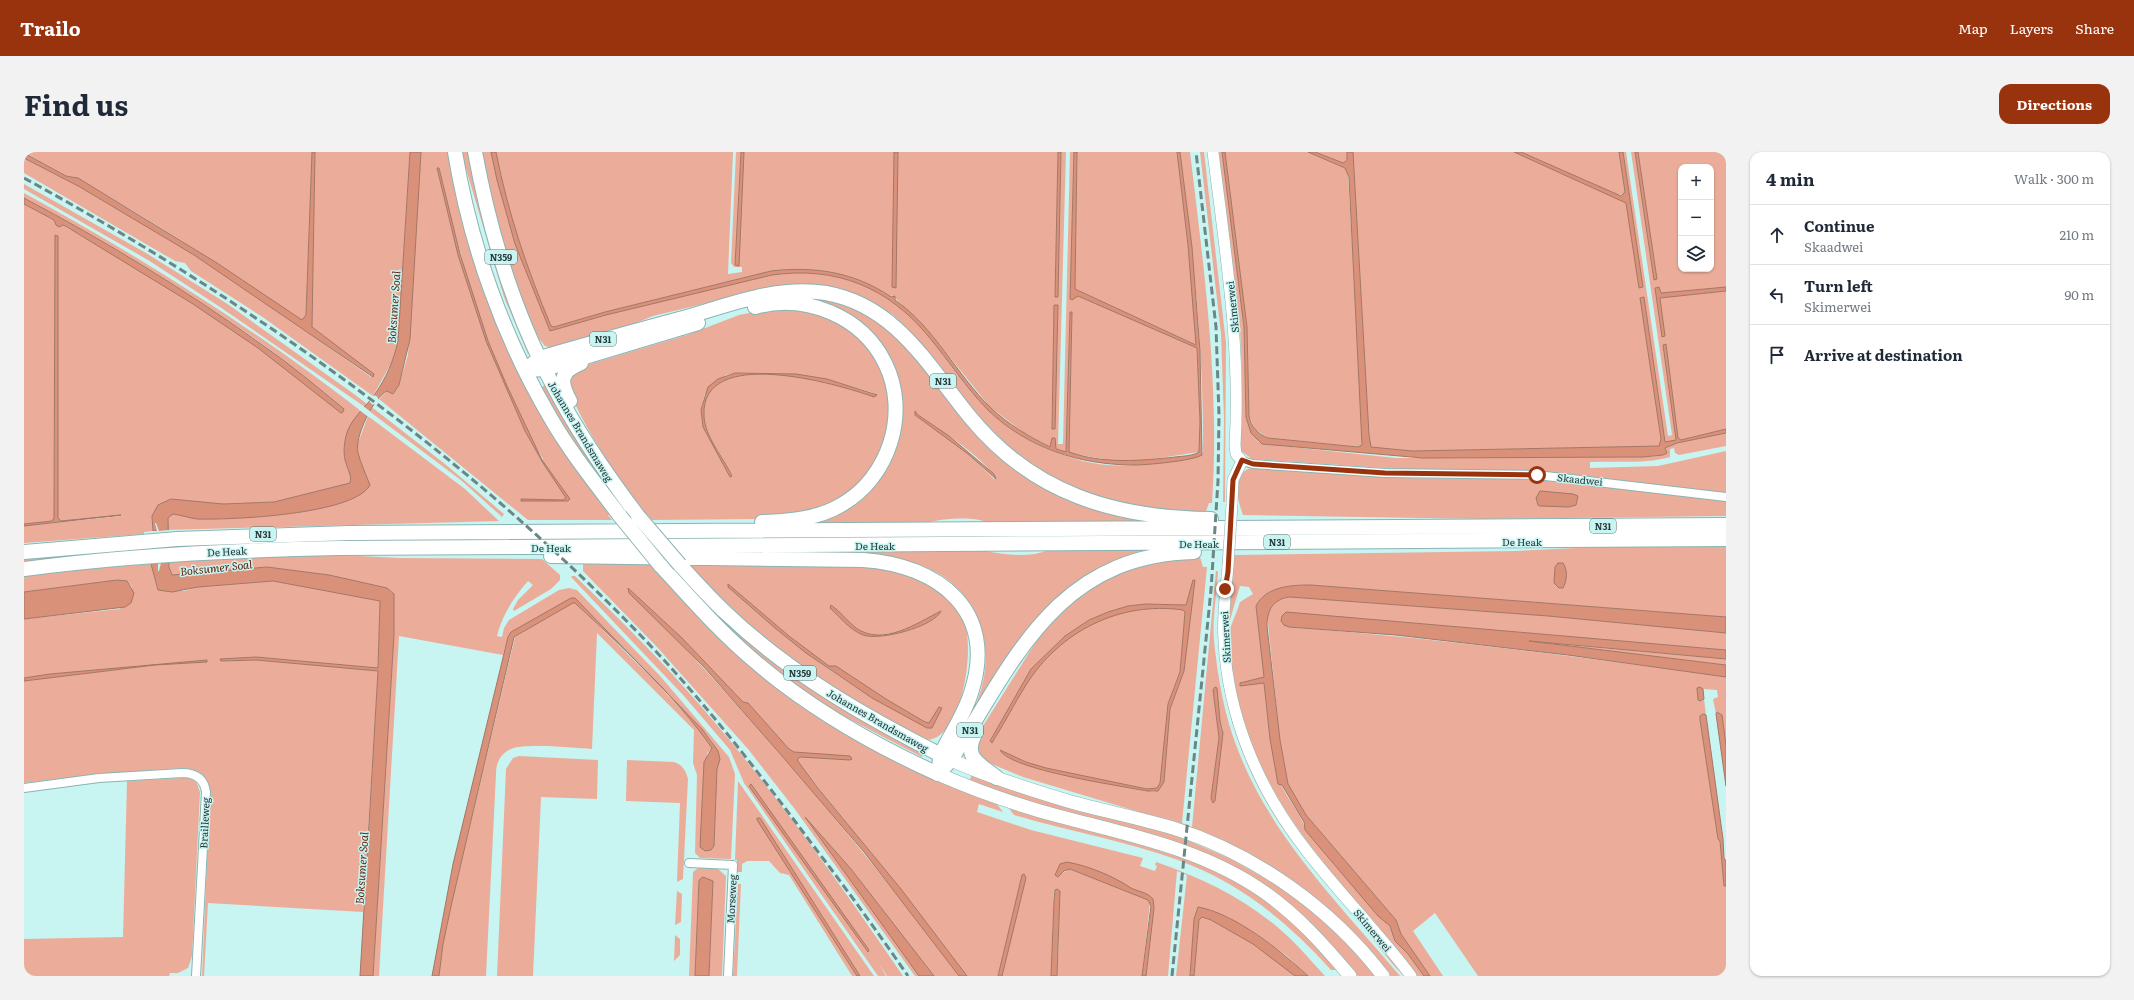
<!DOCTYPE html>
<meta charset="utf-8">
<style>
:root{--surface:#fff;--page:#f2f2f3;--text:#1f2937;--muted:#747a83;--line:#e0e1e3;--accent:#99330e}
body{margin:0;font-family:Literata,serif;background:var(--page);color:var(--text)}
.controls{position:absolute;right:12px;top:12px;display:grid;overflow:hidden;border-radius:8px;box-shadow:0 1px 3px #0004}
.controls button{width:36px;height:36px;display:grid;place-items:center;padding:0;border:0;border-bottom:1px solid var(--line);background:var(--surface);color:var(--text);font:20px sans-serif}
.stop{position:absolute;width:12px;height:12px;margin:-9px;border:3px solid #99330e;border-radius:50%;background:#fff}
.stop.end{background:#99330e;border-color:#fff;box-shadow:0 1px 4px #0008}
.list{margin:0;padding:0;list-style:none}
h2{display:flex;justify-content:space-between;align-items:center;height:52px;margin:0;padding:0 16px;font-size:17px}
h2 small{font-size:13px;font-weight:400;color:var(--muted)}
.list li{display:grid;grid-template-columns:26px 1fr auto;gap:12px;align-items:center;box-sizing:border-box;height:60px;padding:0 16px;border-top:1px solid var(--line)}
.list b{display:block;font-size:15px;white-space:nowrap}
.list p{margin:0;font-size:13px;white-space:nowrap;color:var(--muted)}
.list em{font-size:13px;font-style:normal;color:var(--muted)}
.icon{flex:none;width:22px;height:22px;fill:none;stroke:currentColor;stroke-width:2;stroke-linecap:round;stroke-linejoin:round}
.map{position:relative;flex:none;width:1702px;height:824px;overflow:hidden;border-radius:12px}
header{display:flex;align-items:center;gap:24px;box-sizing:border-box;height:56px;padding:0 20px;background:var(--accent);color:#fff}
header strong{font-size:19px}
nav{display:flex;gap:22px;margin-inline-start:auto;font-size:14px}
.intro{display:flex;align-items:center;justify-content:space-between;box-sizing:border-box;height:96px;padding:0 24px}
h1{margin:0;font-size:28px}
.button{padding:10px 18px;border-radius:12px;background:var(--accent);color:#fff;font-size:14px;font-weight:700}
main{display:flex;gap:24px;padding:0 24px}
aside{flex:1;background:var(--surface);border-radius:12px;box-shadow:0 1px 3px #0004}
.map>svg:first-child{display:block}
.green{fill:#ebad9a;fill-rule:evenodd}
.water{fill:#da917a;stroke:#a47666}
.pier{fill:#c8f4f2}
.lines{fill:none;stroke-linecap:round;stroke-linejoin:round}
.minor-casing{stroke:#8ab4b3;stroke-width:10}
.tertiary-casing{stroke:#8ab4b3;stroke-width:12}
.primary-casing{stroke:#8ab4b3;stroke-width:14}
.trunk-casing{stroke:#8ab4b3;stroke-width:16}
.minor{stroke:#fff;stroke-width:8}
.tertiary{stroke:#fff;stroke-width:11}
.primary{stroke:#fff;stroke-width:13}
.trunk{stroke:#fff;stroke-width:14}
.rail{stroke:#6a8786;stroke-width:3;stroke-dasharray:8 4;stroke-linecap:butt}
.tertiary-bridge-casing{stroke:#8ab4b3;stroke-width:12;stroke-linecap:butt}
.trunk-bridge-casing{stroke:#8ab4b3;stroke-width:16;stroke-linecap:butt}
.tertiary-bridge{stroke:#fff;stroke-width:11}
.trunk-bridge{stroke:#fff;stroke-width:14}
.route{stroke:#99330e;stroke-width:5}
.labels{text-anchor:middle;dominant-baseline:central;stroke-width:3;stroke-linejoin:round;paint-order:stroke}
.shield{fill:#c8f4f2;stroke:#57706f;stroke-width:1}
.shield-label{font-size:9px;font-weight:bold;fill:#263837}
.street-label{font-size:10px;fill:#263837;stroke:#c8f4f2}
.water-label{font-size:11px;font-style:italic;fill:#64230d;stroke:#c8f4f2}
</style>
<header>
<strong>Trailo</strong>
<nav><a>Map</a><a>Layers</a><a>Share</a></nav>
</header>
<div class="intro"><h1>Find us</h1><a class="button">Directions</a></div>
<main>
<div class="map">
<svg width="1702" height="824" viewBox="0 0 1702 824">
<rect width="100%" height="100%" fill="#c8f4f2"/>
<!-- green -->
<path class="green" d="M0,0H288L282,166L276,168C203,116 128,69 51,25L42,24Z
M291,0H386L374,189L370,206L349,244L240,166L167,119L161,111L151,109L0,21V6L56,35L170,103L222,137L347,225L350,222L288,175Z
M397,0H426L473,169L587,363H584L588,368H504L355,247L363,239L369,242L375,233L384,203ZM413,16H415C439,116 465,218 519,307L518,308L543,343L545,349H497L539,348L542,346L519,311L501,279L462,189L434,103Z
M437,0H445L508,200L504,202L480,145Z
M456,0H467L473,28L491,92L526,179L582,163L748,123C812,114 864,135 905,185C925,210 942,237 964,258C990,284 1024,300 1059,309C1097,319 1138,310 1176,304L1179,301C1180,200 1169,99 1156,0H1166C1180,116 1196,234 1188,351H1185L1181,362L1099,356L1018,323L953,268L904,200L884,177L868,162L829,142L802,134H753L629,164L597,177L528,196L521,194L512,183L490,128L479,95Z
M472,0H709L704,122L718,120V115H710L707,111L712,0H717L711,113L714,114L720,0H870L868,134L872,114L871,91L874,0H1034L1031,144L1034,145L1037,0H1042L1034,292H1039L1046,0H1050L1046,147L1054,144L1173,196L1176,269L1175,300L1123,308H1085L1045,301L1048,160H1046L1042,300L1026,295L999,280L966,255L907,182L868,143L867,145C831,120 790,114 747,119L581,160L530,175L527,174C503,117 484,61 472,0ZM1033,153L1030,277H1028L1030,154Z
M1053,0H1153L1164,93L1173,193L1051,137Z
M1176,0H1180L1202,191L1201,350H1199L1200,267L1197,182Z
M1194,0H1198L1220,175L1222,265L1234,289L1238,292L1372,306L1619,305L1633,304C1649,286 1679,286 1702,281V294L1655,303L1651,301L1650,296L1646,297V305C1621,312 1595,309 1568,310H1566V316L1634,314L1702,299V341L1508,318H1392L1228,307L1216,298L1218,221L1216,178Z
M1201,0H1284L1321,16L1324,21L1339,284L1337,295L1244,286L1231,277L1225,264L1223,175Z
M1291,0H1323V7L1319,11H1316Z
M1329,0H1490L1599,49L1602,51L1605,62L1615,136L1619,135L1599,0H1602L1644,284L1648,283L1607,0H1611L1630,128L1633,127L1614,0H1702V135L1637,141L1634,136H1631L1638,185L1641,184L1636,146L1702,139V277L1657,288L1654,286L1642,192L1639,193L1652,288L1641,291L1620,145L1616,146L1637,287L1635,294L1388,299L1347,295L1345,283ZM1657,15H1687V117H1657Z
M1497,0H1595L1601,42L1593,43Z
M0,32L122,101L202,151L330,242L343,252L341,255L196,155L124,108L0,37Z
M0,41C117,105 231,177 337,259C325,274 316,291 322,311C324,318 329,323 326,331L250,350L199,352L147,347L128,364L129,379L120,380V382L0,391V374L97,364L37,369L34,366V84L31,83L30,366L28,369L0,372V52C80,95 160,143 234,196C263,217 291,239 319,260L320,257C293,235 266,212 237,191C162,138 81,89 0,46Z
M743,146H808L864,173L995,317L1141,370H961C949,364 915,367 902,371L772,373L844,337L875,246L827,166L729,152ZM892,260C898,270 915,277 925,284C941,295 961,310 972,326L970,327L944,302L891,263Z
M757,155L806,164L836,183L861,222L868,257L855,309L816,350L750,367L628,368L623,362L620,363C605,342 544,254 546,233C547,220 558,216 569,211L663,183L715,163ZM711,221L772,222L803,227L849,241L850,245C814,232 676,192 680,264C681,285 699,305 708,324L705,323L679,275L677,258L681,242L702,223Z
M523,232L607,364H602L541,280L516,236Z
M349,256L421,312L480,362L478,365L438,329L345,259Z
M344,264L441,337L475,369L143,378L144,366L149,362L157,363L335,344L333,294Z
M1227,316L1374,326L1497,327L1538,330L1702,349V364L1460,367L1219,363C1214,349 1206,322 1227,316Z
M1595,394H1702V465L1287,433C1268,433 1242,434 1232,454L1240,525L1238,531H1240C1244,565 1246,599 1257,632C1263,648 1278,661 1281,678L1366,774L1371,789L1384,802L1400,824H1392L1379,805C1308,720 1224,639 1209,523C1207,512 1203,498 1204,487C1205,475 1213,461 1216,450L1229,442L1225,435L1216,434L1206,468L1203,469L1209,403L1492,399Z
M119,395L120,397L0,410V405Z
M1143,396L1052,434L951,555C963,526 966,498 954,469C930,409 876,405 819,403C793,402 766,401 740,400L962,399C982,403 1005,406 1025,398Z
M297,402L375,406L518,407L536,423V428L527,437L490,459L489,457L494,448L509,433L504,429C490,445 478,463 473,484L478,485L480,476L485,468L535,438L545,436L553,438L637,525L705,605L711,622L707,707L676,706L671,701L673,623L669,611L670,578L573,481L568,597C551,596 500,591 487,597C476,602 472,611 472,622L462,824H415L419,792L428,750L491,485L550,450L623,521L671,572L688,596L683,602L690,694L693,616C698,599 688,590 678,577L551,446L487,480L484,485L479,503L375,484L355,824H349L370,483V442L363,436L305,423L243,415L147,423L145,410L244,403Z
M1163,405H1176L1179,415H1183L1158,671L1168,675L1192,419H1194C1193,441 1188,468 1190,489C1194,526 1200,563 1214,598C1247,685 1317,754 1376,824H1366L1309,762L1155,672L999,625L963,610L958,606L953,594V587L959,574L1013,488L1043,450L1107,414ZM1170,428L1160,519L1146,557L1140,630L1130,640L1036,622L987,606L976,598C1021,622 1074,627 1123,637L1133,636L1136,631L1144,552L1156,520L1161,460L1159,458C1095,449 1038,478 1003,531C991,549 982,568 971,587L966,589L1007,517L1041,484L1065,468L1084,460L1104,454L1122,452L1162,453ZM1191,535L1196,569L1199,577L1190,651L1187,646L1195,586L1189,538Z
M622,409L745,528L972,651L979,660L955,652L953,660L1007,678L1119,706L1116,714L1131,719L1133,714L1131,713L1132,710C1178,726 1222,747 1259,780C1274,793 1287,809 1301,824H1284L1263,804L1232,782L1184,757L1170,767L1166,824H1152L1163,723L1153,719L1144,824H1122L1130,753C1101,729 1079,722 1043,710L1037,722L1046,717L1124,748L1126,751L1118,824H1033L1035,788L1034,737L1030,739L1027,824H978L1002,726L998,723L974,824H943L877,737L774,611L773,608L776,605L826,608L770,600L765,597L724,551L719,550L658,486L604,436C722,558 833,687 935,824H910L827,717L781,665L895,824H891L770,656L724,597L633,495L559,419V410Z
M662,409L849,415C874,420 900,424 920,442C928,449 936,459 940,469C952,497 937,603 893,586L786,522L730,477L665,415L667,414ZM704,432L765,484L805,514H812L862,547L901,570L905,571L917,555L918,556L908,576C829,541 768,492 704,435ZM806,454C817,462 827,475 840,481C859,489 902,472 916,459C910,476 857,488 841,483C833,481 809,461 806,454Z
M127,412L134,438L160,439L174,435L249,429L356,449L354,516L232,505L196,507L197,509L232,508L354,519L339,760L184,751L180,824H178L186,639C184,622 173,616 157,616L74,622L0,631V529L131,513L183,509V508L0,526V467L96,457L108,435L103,429L93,428L0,440V422Z
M643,413H648L677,443L900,601L898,605C852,581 801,556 759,525C715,494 680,452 643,413Z
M548,424H551C588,460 625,496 659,534C740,624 811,725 879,824H863L855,812L862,824H854L720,631L706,598L660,544L547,425ZM796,732L845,798L843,799Z
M1266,445L1524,464L1702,481V498L1354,468L1265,475C1411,486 1556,505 1702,525V593L1698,563L1694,560L1692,562L1689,547L1694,545L1693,538L1679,537L1676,535L1678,549L1680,547L1682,563L1676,564V568L1694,687L1696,689L1700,734H1702V824H1454L1411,761L1389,779L1419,824H1406L1377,782L1372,768L1282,663L1264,632L1256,588L1243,462L1252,449Z
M1498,489L1702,507V513L1687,511Z
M1195,491L1225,614L1381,824C1374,821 1346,783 1339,774C1311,741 1282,710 1258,675C1221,621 1198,557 1195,491Z
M495,604L574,608L573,647L517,645L509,824H473L482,617L489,606Z
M603,608L650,610C659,613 662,619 664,627L659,727L653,730L656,651L602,649Z
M948,622L1156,685L1207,707L1251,732L1284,756L1323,791L1352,824H1334L1187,705L1143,687L998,649L945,630Z
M158,626H166L172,629L176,640L168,804L164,816L154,821H146L145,824H0V787L99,785L103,629Z
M714,629L850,824H836L735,666L833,824H828L765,723L756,721L745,709H723L718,712V720H713V708H711Z
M984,655C1067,677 1163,695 1235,743C1266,764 1290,792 1315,818H1307C1263,769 1216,731 1154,708C1101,689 1044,679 990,663Z
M674,716L694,717L702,724L698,824H685L689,729L679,725L675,728L671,824H665L669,720Z
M714,732H717L713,824H709Z
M653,739L658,742L657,770L651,773Z
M1178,765C1209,774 1247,804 1271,824H1170L1175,768Z
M651,783L656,787V803L650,809Z"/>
<!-- water -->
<path class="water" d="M288,0H291L288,175L350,222L349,225L170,103L56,35L0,6V1L42,24L54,26L193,111L278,168L282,163Z
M386,0H397L386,187L375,233L369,242L363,239C350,245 330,285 334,301C337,312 342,323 346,333C330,363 205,368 173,367C165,366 157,363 149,362L144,366L145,415L148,423L243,415L305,423L363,436L370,442V483L349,824H336L354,519L232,508L197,509L196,507L232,505L354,516L356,449L249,429L174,435L148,440L134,438L127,412L134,411L133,379H129L128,364L134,353L147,347L199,352L250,350L326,331C328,323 324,319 322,311C319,303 320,292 322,284C326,267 342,255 351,242C362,226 370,208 374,189Z
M467,0H472C484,61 503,117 527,174L530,175L581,160L747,119C790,114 831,120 867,145L871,144V148C911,176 932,222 967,256C984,272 1004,284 1026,295L1028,286H1031L1032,297L1042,300L1046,160H1048L1045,300C1079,312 1116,309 1151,305C1159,304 1169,304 1175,300L1176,269L1173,196L1054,144L1048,148L1046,147L1050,0H1053L1051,137L1172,193L1164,93L1153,0H1156L1168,95L1176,199L1178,303C1168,309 1123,313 1110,313C1056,313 1003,296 964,258C942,236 925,209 905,185C864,135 812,114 748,123L582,163L526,179L491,92L473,28Z
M717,0H720L715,114L711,113Z
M870,0H874L872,136L868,135Z
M1034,0H1037L1034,145H1031Z
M1198,0H1201L1223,175L1225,264C1227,275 1234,282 1244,286L1334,295L1338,293L1325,25L1321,16L1284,0H1291L1319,11L1323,8V0H1329L1345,283L1347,295L1388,299L1635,294L1637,287L1616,146L1620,145L1641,290L1652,288L1639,193L1642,192L1654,286L1657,288L1702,277V281L1653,291L1641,296L1643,301L1639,303L1619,305L1399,306L1238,292L1227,281L1222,265L1220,175Z
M1490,0H1497L1597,44L1601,40L1595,0H1599L1619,135L1615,136L1602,51Z
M1611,0H1614L1633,127L1630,128Z
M413,16H415L436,102L464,189L483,234L518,308L546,347L544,349H497V347L539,348L542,346L519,311L501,279L462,189L434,103Z
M0,46C81,89 162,138 237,192C266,212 293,235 320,257L319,260L317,261L234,196L169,152L43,75L39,73L35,75L32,73L30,68L0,52Z
M31,83L34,84V366L37,369L97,363L0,374V372L28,369L30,366Z
M1635,135L1637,141L1702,135V139L1636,146L1641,184L1638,185L1631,136Z
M1030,153H1034L1031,277H1028Z
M711,221L772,222L803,227L853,243L850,245C814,232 676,192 680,264C681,285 699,305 708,324L706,325L679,275L677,258L684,235L694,227Z
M891,259L894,263L925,284L970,322L972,327L944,302L891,263Z
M1516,339L1549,342L1554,344L1552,353L1545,355L1516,354L1514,353L1512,346Z
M1534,411H1539C1544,418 1543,429 1539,436H1535L1530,431L1531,415Z
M93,428L103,429L110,441L107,451L101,455L0,467V440Z
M1169,428H1171L1160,519L1146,557L1140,630L1134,639H1123C1098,634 986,618 976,598L1002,610L1022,616L1123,637L1133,636L1136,631L1144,552L1156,520L1161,460L1159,458C1096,449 1036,479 1002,533C990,552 980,572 968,591L966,589L1007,517L1041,484L1065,468L1084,460L1104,454L1122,452L1162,453Z
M704,432L765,484L805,514H812L862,547L901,570L905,571L915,555L918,556L908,576H903L848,546L782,501L751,476L704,435Z
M1287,433L1702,465V481L1524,464L1266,445C1249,447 1243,458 1243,474L1256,588L1264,632L1282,663L1372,768L1377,782L1406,824H1400L1384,802L1371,789L1366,774L1354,764L1281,678L1280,670L1258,633L1254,632L1246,587L1240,531L1216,534V531L1240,525L1232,454C1242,434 1268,433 1287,433Z
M604,436L658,486L719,550L724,551L765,597L770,600L826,604L828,607L826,608L776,605L773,608L793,635L877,737L943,824H935L840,700L758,604L680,515L605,441Z
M547,446H551L678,577L694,599L696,607L693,617L690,694L687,698L681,699L676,695L680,610L688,596C651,543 598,495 551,451H549L490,485L428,750L419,792L415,824H408L429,712L484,485L487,480Z
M807,453C816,459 823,469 832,476C859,495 893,471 917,459C910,475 855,489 839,483C826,478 816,465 806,456Z
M1262,460L1702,498V507L1505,489L1702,513V525L1544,503L1372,483L1265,475L1260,473L1257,469L1258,464Z
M183,508V510L131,513L0,529V526L26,522Z
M1191,535L1193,536L1196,569L1199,581L1191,649L1189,651L1187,646L1195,586L1189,538Z
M1676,535L1679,537L1680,547L1676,549L1674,548L1673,536Z
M1693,560L1698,563L1702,593V634L1692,562Z
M1679,562L1682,563L1699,687L1700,706L1702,709V734H1700L1696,689L1694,687L1676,568V564Z
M727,632L845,798L844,800L725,634Z
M781,665L827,717L910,824H895Z
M733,666H736L836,824H833L733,668Z
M1043,710C1065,714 1089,724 1107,736C1115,740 1123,740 1129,747L1130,756L1122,824H1118L1127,754L1124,748L1046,717L1040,719L1034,725L1031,723L1036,712Z
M1000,722L1002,726L978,824H974L998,723Z
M679,725L689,729L685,824H671L675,728Z
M1033,737L1036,739L1033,824H1027L1030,749L1031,738Z
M1174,755C1212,762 1257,799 1284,824H1271L1229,792L1187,768L1178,765L1175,768L1170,824H1166L1170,767Z"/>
<!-- pier -->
<path class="pier" d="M345.5 248a4.5 4.5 0 1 1 9 0a4.5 4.5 0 1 1-9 0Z
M339,254L347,260L346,266L335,258Z
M131,371H132L135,379L145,378L147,410L137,411L135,419H134V411L125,412L133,405L132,384L131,381L127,379H133Z"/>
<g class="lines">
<!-- minor casing -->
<g class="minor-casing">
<path id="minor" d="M1218,309L1229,312L1361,321L1513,323L1702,345
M0,636L75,626L158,621C171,621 180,626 182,640L172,824
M665,711L709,713L704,824"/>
</g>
<!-- tertiary casing -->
<g class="tertiary-casing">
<path id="tertiary" d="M1189,0C1201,98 1217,195 1211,293L1212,302L1218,309L1209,328L1208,352
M1204,414C1202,439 1198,464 1200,489C1204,566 1235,638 1282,698C1315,741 1354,780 1387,824"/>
</g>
<!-- primary casing -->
<g class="primary-casing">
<path id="primary" d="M918,604C959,623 1003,637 1047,650C1080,659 1115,666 1149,676C1231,702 1307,756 1359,824
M914,622C953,639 993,653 1034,664C1105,683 1179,697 1240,740C1273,763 1300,793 1326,824"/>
</g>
<!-- trunk casing -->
<g class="trunk-casing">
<path id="trunk" d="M431,0C446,92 479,185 526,265C546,300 572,332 596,364
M451,0C466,81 490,162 530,235C554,281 583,323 614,364
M731,155C781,141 838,164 861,211C886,261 865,326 817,353C794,367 764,369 738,370
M501,218L516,206C563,192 611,179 659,166C705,153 753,133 802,141C873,154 904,214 946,265C1009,342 1091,366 1187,367
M501,218L521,217L674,171
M546,249C536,230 535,220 557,211
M0,400L153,387L325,381L1702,373
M527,404L839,408C915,413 974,459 947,541C942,557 934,571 926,585C923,591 918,598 917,604C915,610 915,617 914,622
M636,413C666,445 694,478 727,506C782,554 848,592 914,622
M656,413C671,429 686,446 702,461C765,521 840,564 917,603
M0,417C105,403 209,398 315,396L1702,387
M952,580C938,606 955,611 973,626
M914,622L927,608C990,508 1033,403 1170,400"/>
</g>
<!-- minor -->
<use href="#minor" class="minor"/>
<!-- tertiary -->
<use href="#tertiary" class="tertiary"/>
<!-- primary -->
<use href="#primary" class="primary"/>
<!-- trunk -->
<use href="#trunk" class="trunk"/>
<!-- rail -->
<path class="rail" d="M0,26C234,154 458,313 640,508C693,566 741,629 788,692C821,735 853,779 884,824
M1148,824L1187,438L1194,329L1195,263L1192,175L1172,0"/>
<!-- tertiary-bridge casing -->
<g class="tertiary-bridge-casing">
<path id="tertiary-bridge" d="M1204,414L1208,352"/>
</g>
<!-- trunk-bridge casing -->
<g class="trunk-bridge-casing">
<path id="trunk-bridge" d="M596,364L636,413
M614,364L656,413"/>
</g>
<!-- tertiary-bridge -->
<use href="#tertiary-bridge" class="tertiary-bridge"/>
<!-- trunk-bridge -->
<use href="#trunk-bridge" class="trunk-bridge"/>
</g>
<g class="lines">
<!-- route -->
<path class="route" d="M1201,437L1204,420L1209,328L1218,308L1229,312L1361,321L1513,323"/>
</g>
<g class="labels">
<!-- shield labels -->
<g class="shield">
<rect x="461" y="98" width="32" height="14" rx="3"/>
<rect x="566" y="180" width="26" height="14" rx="3"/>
<rect x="906" y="222" width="26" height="14" rx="3"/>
<rect x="1566" y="367" width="26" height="14" rx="3"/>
<rect x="226" y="375" width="26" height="14" rx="3"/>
<rect x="1240" y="383" width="26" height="14" rx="3"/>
<rect x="760" y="514" width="32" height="14" rx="3"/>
<rect x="933" y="571" width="26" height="14" rx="3"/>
</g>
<g class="shield-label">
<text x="477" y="105">N359</text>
<text x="579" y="187">N31</text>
<text x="919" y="229">N31</text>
<text x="1579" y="374">N31</text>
<text x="239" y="382">N31</text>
<text x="1253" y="390">N31</text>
<text x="776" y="521">N359</text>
<text x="946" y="578">N31</text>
</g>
<!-- street labels -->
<g class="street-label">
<text transform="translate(1208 155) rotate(-96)">Skimerwei</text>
<text transform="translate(557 279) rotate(59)">Johannes Brandsmaweg</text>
<text transform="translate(1556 327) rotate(6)">Skaadwei</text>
<text x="1498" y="389">De Heak</text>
<text x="1175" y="391">De Heak</text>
<text x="851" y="393">De Heak</text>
<text x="527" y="395">De Heak</text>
<text transform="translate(203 399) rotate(-3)">De Heak</text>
<text transform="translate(1201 485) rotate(-93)">Skimerwei</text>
<text transform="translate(854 568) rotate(30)">Johannes Brandsmaweg</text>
<text transform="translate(180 671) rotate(-87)">Brailleweg</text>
<text transform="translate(707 747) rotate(-87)">Morseweg</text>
<text transform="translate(1349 778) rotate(50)">Skimerwei</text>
</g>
<!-- water labels -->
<g class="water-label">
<text transform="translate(369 155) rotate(-86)">Boksumer Soal</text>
<text transform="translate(192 415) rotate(-6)">Boksumer Soal</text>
<text transform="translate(337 716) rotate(-86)">Boksumer Soal</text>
</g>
</g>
</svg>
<div class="controls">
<button>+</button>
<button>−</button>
<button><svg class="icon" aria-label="layers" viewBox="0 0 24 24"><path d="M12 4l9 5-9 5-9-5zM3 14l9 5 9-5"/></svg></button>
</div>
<div class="stop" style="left:1513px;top:323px"></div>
<div class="stop end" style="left:1201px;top:437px"></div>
</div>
<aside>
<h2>4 min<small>Walk · 300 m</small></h2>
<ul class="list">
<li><svg class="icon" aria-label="ahead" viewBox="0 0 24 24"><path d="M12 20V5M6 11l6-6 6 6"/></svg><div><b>Continue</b><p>Skaadwei</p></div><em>210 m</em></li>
<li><svg class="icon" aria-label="left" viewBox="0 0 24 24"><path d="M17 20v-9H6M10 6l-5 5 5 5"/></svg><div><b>Turn left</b><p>Skimerwei</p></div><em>90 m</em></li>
<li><svg class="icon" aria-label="arrive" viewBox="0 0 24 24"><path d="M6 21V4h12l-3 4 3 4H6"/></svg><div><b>Arrive at destination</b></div></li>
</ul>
</aside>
</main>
